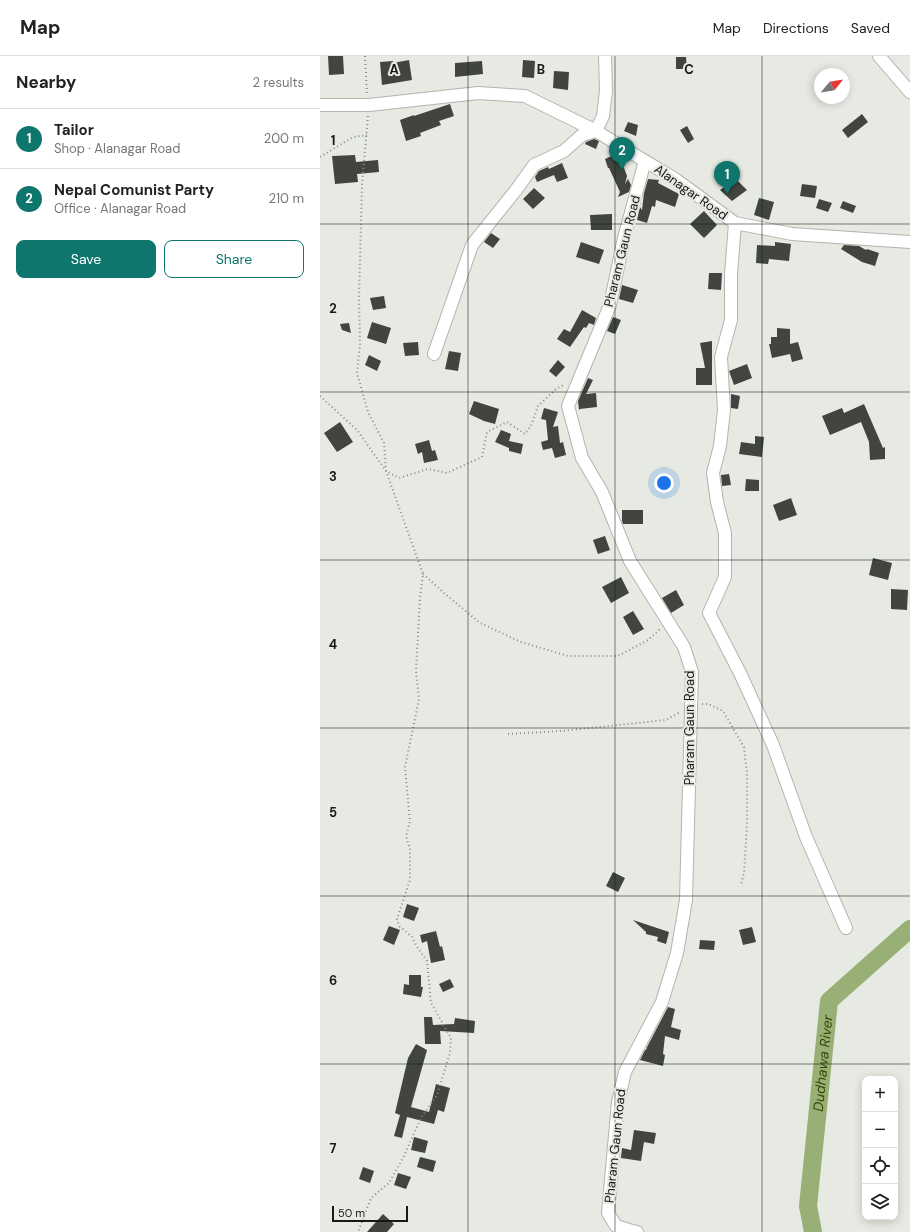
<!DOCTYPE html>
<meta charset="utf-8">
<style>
:root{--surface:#fff;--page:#f2f2f2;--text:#222;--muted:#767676;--line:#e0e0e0;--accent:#0f766e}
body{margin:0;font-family:"DM Sans",sans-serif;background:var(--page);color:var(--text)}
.controls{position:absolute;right:12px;bottom:12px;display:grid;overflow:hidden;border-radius:8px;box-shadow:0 2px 10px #0003}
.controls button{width:36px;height:36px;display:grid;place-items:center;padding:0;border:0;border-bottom:1px solid var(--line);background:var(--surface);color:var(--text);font:20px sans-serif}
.compass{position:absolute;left:494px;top:12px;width:36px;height:36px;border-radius:50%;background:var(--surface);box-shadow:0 2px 10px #0003;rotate:60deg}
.scale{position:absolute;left:12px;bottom:10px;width:76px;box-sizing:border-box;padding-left:4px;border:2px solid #181916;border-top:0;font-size:11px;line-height:14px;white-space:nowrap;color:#181916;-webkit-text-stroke:3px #e6eae2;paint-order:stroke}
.you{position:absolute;left:344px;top:427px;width:14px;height:14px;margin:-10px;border:3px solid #fff;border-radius:50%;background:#1a73e8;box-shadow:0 0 0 6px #1a73e833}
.badge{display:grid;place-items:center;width:26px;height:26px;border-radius:50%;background:var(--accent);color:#fff;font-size:13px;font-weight:700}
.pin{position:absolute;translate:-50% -33px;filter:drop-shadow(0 1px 2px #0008)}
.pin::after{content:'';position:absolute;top:21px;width:14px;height:12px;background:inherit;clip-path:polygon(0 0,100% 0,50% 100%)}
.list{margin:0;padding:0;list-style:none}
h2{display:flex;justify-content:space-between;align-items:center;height:52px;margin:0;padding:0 16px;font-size:17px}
h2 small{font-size:13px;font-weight:400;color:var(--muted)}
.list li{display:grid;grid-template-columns:26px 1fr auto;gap:12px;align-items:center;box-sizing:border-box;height:60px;padding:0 16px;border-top:1px solid var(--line)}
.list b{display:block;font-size:15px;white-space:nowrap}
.list p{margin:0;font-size:13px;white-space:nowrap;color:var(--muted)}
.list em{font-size:13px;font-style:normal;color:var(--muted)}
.actions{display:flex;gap:8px;padding:12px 16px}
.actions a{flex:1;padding:9px 0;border:1px solid var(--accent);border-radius:8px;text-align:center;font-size:14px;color:var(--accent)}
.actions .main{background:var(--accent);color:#fff}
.icon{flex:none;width:22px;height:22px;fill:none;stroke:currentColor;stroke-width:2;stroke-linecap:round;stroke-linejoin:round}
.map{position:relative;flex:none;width:590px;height:1176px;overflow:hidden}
header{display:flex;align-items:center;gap:24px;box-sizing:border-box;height:56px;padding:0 20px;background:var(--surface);border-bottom:1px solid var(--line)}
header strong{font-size:19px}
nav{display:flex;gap:22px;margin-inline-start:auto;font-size:14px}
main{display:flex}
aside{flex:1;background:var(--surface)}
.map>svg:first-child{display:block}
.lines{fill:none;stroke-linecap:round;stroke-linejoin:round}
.river{stroke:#98af75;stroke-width:18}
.building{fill:#42453f}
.minor-casing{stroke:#b2b5ae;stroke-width:14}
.path{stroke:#898c86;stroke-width:2;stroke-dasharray:1 3;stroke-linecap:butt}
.minor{stroke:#fff;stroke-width:12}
.grid{fill:none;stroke:#181916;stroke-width:1;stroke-opacity:0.55}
.labels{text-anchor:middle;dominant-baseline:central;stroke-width:4;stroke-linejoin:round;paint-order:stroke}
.street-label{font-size:13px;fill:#181916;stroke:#e6eae2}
.water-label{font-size:14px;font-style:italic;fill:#324602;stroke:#e6eae2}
.grid-label{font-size:13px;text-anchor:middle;font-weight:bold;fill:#181916;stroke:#e6eae2;stroke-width:4;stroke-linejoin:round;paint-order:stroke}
</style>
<header>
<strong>Map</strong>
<nav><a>Map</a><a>Directions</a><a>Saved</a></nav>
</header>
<main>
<aside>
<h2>Nearby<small>2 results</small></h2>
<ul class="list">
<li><span class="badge">1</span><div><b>Tailor</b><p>Shop · Alanagar Road</p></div><em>200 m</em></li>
<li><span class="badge">2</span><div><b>Nepal Comunist Party</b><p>Office · Alanagar Road</p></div><em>210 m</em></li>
</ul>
<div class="actions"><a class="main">Save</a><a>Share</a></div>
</aside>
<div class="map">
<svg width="590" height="1176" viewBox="0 0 590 1176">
<rect width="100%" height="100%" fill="#e6eae2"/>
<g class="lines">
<!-- river -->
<path class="river" id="s1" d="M493,1176L488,1150L509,945L590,873"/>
</g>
<!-- building -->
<path class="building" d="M8,0H23L24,18L9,19Z
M356,1H366L367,13H356Z
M89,4L92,24L62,29L60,6L73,5V7Z
M203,4L215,5L214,22L202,21Z
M162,5L163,18L135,21V7Z
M234,15L249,16L248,34L233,32Z
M130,48L134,60L119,65L121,69L100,77L101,80L86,85L80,64L94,59V60Z
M542,58L548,66L528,82L522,74Z
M308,66L318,69L316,80L304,75Z
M367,70L374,83L368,87L360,74Z
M274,83L279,85L276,93L265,88L266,86Z
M296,98L301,110L303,109L307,120L305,128L308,123L311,129L309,136L298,141L300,136L289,112H288L285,103Z
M35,99L36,106L58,104L59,116L37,118L38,126L15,128L12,100Z
M242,107L248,122L237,126L234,119L217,126L215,121L219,115L228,111L229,113Z
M328,123L339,124L338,127L359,138L355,151L336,144L335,151L332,150L327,167L317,164L320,151L322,154L324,137Z
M416,123L427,134L412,145L400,134Z
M482,128L497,130L495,142L480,140Z
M214,132L225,142L213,153L203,143Z
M439,142L454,146L449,164L434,159Z
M499,143L512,147L508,156L496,152Z
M523,145L536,150L533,157L520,152Z
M384,155L397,169L384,182L370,168Z
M292,158V174H271L270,159Z
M171,177L180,183L173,192L164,186Z
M261,186L284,194L279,208L256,201Z
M455,186L471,188L469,205L449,203L448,208L436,207L437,189L455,190Z
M524,189L539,190L546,194L547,193L559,197L555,210L542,206L521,193Z
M389,217H402L401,234L388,233Z
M302,229L318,234L313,247L299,243Z
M64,240L66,252L53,254L50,242Z
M262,254L276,262L274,269L269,267L266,272L264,271L250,291L237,283L244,273L250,276Z
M293,261L301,264L295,278L287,275Z
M52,266L71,272L66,288L47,282Z
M29,267L31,277L22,274L20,268Z
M457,272L470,273V288L478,286L483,303L472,306L470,298L452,302L449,288H451V281H457Z
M392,285V329H376V312H385L380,287Z
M98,286L99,299L85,300L83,287Z
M129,295L141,297L138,315L125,313Z
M49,299L61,305L57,315L45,309Z
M238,304L245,311L236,321L229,315Z
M427,308L432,322L414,329L409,315Z
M268,322L273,324L266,338L276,337L277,351L260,353L259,354L258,345Z
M411,338L420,340L418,353L411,352Z
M154,345L179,353L175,368L164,365L149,358Z
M544,348L563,392L565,391V403L550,404L549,386L541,366L510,379L502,360L522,352L524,357Z
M224,352L238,356L233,371L238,370L240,387L243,386L246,399L235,402L232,392L223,394L221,386L228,384L226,364L221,363Z
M20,366L33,386L17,396L4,377Z
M181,374L191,378L189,385L203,388L201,398L189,395V392L175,386Z
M435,380L444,381L442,401L419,398L421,386L435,388Z
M109,384L112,395L115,394L118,404L104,407L102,396L98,398L95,388Z
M409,418L411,429L402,430L401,419Z
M426,423L439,424V435H425Z
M471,442L477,459L459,465L453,449Z
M302,454H323V468H303L302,465Z
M285,480L290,494L278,498L273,484Z
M553,502L572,507L568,524L549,519Z
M301,521L309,537L291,547L282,531Z
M571,533L588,534L587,554L571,553Z
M356,534L364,549L351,557L342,542Z
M313,555L324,573L313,579L303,561Z
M293,816L305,822L298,836L286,830Z
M87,848L99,852L94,865L83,861Z
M313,864L349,876L346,888L337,885L338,881L326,878V876Z
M69,870L80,874L74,889L63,884Z
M432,871L436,886L423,889L419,874Z
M116,875L120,891L122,890L125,904L111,907L107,885L102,887L100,879Z
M380,884L395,885L394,894L379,893Z
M89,919H101V931H103L101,941L83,938L84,928L89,929Z
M130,923L134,931L123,936L119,928Z
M348,951L355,953L351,971L361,974L359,984L345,980L343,998L345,999L343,1010L320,1004L325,994H326L327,991Z
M104,961H112L113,969L134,968L135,962L155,965L154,977L120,975L121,988H105Z
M96,988L107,994L91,1051L109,1056L116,1028L130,1032L124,1056L118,1054L114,1068L87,1061L82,1082L74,1080L80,1059L75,1057L88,1002Z
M314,1074L336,1077L334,1088L324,1086L321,1105L301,1102L302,1092L311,1094Z
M94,1081L108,1085L105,1097L91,1094Z
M100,1101L116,1105L113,1116L97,1111Z
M43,1111L54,1115L50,1127L39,1123Z
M78,1117L91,1121L86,1133L74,1129Z
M63,1158L74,1168L67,1176H47Z"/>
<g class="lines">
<!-- minor casing -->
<g class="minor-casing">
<path id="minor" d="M559,0L590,36
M0,49H49L158,37L205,40L276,75L325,105L355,123L415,167L472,178L590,186
M276,75L283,60L286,35L285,0
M415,167L411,218V264L401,301L404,354L400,390L393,417L397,446L405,477V521L389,557L420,617L453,689L486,781L526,872
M114,298L152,189L196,134L214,109L244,95L262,79L276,75
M317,1176L309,1174L296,1170L288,1157L298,1046L305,1016L342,946L357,897L366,844L372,616L364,591L310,505L282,436L262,402L248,350L290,249L304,182L325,105"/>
</g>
<!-- path -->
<path class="path" d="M45,0L47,39
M48,60L42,128L39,242L40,288L37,317L48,356L64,387L66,415L79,422L108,413L127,417L162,401L167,376L187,366L205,378L211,370L218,350L236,333L245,328
M0,101L33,81L47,79
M0,340L37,374L66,415L103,518L100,541L96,615L99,643L85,711L90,765L86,780L90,793V824L77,863L79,870L92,881L97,891L107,905L111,947L131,982L130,997L117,1039L101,1062L84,1100L69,1127L51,1142L38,1176
M103,518L124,537L160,567L201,586L248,600H298L328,584L340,573
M382,648H388L403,655L424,691L427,718V769L424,817L421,829
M188,678L241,675L346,664L360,656"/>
<!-- minor -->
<use href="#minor" class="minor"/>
</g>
<!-- grid -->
<path class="grid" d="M148,0V1176M295,0V1176M442,0V1176M0,168H590M0,336H590M0,504H590M0,672H590M0,840H590M0,1008H590"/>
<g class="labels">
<!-- street labels -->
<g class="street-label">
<text transform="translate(371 136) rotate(35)">Alanagar Road</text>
<text transform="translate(302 195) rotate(-76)">Pharam Gaun Road</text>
<text transform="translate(369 672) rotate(-90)">Pharam Gaun Road</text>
<text transform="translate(295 1090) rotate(-84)">Pharam Gaun Road</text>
</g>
<!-- water labels -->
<g class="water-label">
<text stroke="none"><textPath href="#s1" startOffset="170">Dudhawa River</textPath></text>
</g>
</g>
<g class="grid-label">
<text x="74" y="18">A</text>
<text x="221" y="18">B</text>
<text x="369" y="18">C</text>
<text x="13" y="89">1</text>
<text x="13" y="257">2</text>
<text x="13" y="425">3</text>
<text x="13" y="593">4</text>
<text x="13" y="761">5</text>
<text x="13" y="929">6</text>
<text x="13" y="1097">7</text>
</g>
</svg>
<div class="controls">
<button>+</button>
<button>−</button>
<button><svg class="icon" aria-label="locate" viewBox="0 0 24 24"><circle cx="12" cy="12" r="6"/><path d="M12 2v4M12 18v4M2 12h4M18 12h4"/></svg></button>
<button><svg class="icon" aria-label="layers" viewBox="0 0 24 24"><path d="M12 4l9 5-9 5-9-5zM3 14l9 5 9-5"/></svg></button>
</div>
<svg class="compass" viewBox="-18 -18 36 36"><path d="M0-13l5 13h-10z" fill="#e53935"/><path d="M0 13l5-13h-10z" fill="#767676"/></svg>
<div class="scale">50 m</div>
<div class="you"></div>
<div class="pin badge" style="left:407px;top:138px">1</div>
<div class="pin badge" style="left:302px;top:114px">2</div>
</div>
</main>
